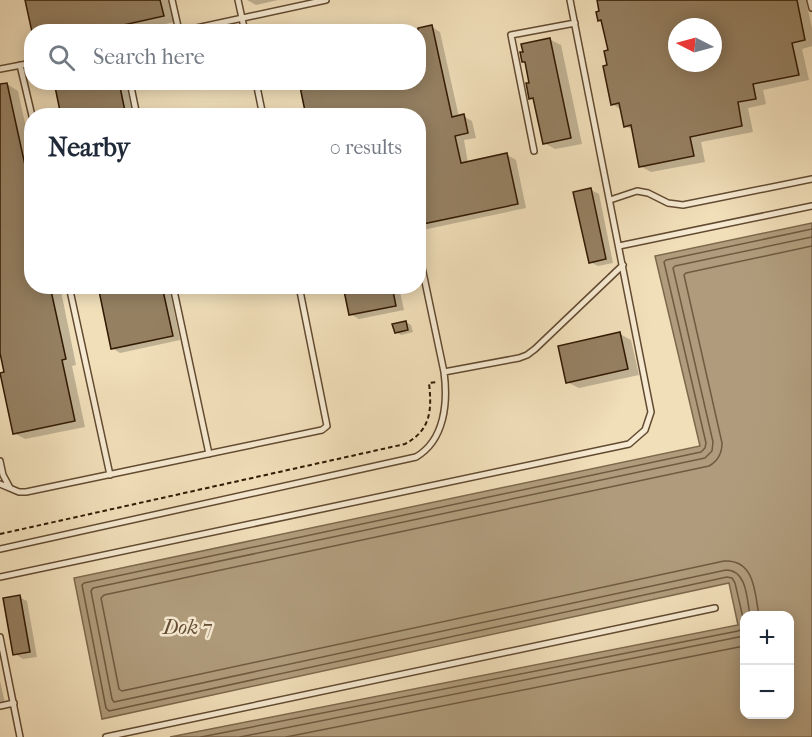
<!DOCTYPE html>
<meta charset="utf-8">
<style>
:root{--surface:#fff;--page:#f6f6f7;--text:#1f2937;--muted:#747a83;--line:#e0e1e3}
body{margin:0;font-family:"IM FELL French Canon",serif;background:var(--page);color:var(--text)}
.controls{position:absolute;right:18px;bottom:18px;display:grid;overflow:hidden;border-radius:12px;box-shadow:0 3px 15px #0003}
.controls button{width:54px;height:54px;display:grid;place-items:center;padding:0;border:0;border-bottom:2px solid var(--line);background:var(--surface);color:var(--text);font:30px sans-serif}
.compass{position:absolute;left:668px;top:18px;width:54px;height:54px;border-radius:50%;background:var(--surface);box-shadow:0 3px 15px #0003;rotate:276deg}
.list{margin:0;padding:0;list-style:none}
h2{display:flex;justify-content:space-between;align-items:center;height:78px;margin:0;padding:0 24px;font-size:26px}
h2 small{font-size:20px;font-weight:400;color:var(--muted)}
.icon{flex:none;width:33px;height:33px;fill:none;stroke:currentColor;stroke-width:2;stroke-linecap:round;stroke-linejoin:round}
.map{position:relative;flex:none;width:812px;height:737px;overflow:hidden}
.search{position:absolute;background:var(--surface);box-shadow:0 3px 15px #0003;left:24px;top:24px;width:402px;height:66px;display:flex;align-items:center;gap:15px;box-sizing:border-box;padding:0 21px;border-radius:24px;color:var(--muted);font-size:22px}
.panel{position:absolute;background:var(--surface);box-shadow:0 3px 15px #0003;left:24px;top:108px;width:402px;height:186px;border-radius:24px}
.map>svg:first-child{display:block}
.water{fill:#b09c7c;stroke:#7e684c;stroke-width:1.5;fill-rule:evenodd}
.shadow{fill:#0003;fill-rule:evenodd}
.lines{fill:none;stroke-linecap:round;stroke-linejoin:round}
.shore{stroke:#715a40;stroke-width:1.5}
.building{fill:#958062;stroke:#321903;stroke-width:1.5;fill-rule:evenodd}
.service-casing{stroke:#624a31;stroke-width:8}
.path{stroke:#321903;stroke-width:2;stroke-dasharray:4.5 3;stroke-linecap:butt}
.service{stroke:#f6ead2;stroke-width:5}
.labels{text-anchor:middle;dominant-baseline:central;stroke-width:5;stroke-linejoin:round;paint-order:stroke}
.water-label{font-size:21px;font-style:italic;fill:#644d33;stroke:#f6ead2}
</style>
<div class="map">
<svg width="812" height="737" viewBox="0 0 812 737">
<rect width="100%" height="100%" fill="#f1dfba"/>
<filter id="stains"><feTurbulence type="fractalNoise" baseFrequency=".00333" numOctaves="4"/><feColorMatrix values="0 0 0 0 .2 0 0 0 0 .09 0 0 0 0 .02 0 0 0 .5 -.17"/></filter>
<radialGradient id="worn" r=".72"><stop offset=".6" stop-color="#630" stop-opacity="0"/><stop offset="1" stop-color="#630" stop-opacity=".3"/></radialGradient>
<!-- water -->
<path class="water" d="M812,223V737H170L738,625L729,583L102,719L74,578L700,446L655,256ZM744,616H790V714H744Z"/>
<!-- shadow -->
<path class="shadow" d="M26,0H169L174,22L130,32H33Z
M247,0H278L256,5Z
M598,0H806L812,29V46L802,49L809,80L763,90L766,104L748,108L753,132L701,142L705,162L651,172L640,166L633,130L625,126L622,110L612,104L609,67V51L603,22L599,20L601,12ZM677,27H713V63H677Z
M432,27L440,32L459,117L463,116L472,121L476,138L464,140L468,163L507,155L516,160L526,208L418,231V32H411Z
M549,39L561,45L582,144L555,149L544,143L535,101L530,98L531,84L527,63L523,61Z
M56,82H126L133,116H63Z
M7,84L18,91L32,155V286H60L76,365L72,366L85,427L25,439L14,433L0,346V86Z
M591,190L599,194L613,263L598,266L590,262Z
M99,286H169L180,340L120,353L112,348Z
M344,286H403L399,287L404,310L359,319L350,314Z
M406,322L411,325L413,332L401,335L396,332Z
M620,334L631,340L639,375L579,388L567,382Z
M19,597L27,601L37,657L23,659L15,654Z
M0,681L5,703L0,704Z"/>
<g class="lines">
<!-- shore -->
<path class="shore" d="M750,616C747,599 747,570 726,570L114,702L112,699L91,591L93,588L705,458L712,451L713,442L673,268L675,266L812,237
M759,616C755,593 755,559 724,561L122,691L119,689L101,598L104,595L709,466C718,461 722,454 722,443L684,275L686,273L812,246
M201,737L738,631L742,629L744,622L735,583L732,578L727,577L109,711L106,708L82,585L84,583L701,452L705,448L706,443L664,262L666,260L812,229
M240,737L744,636
M286,737L744,646"/>
</g>
<!-- building -->
<path class="building" d="M25,0H160L164,16L92,32H32Z
M597,0H797L805,40L792,43L799,75L753,84L756,99L738,102L742,126L690,137L694,156L639,167L631,125L624,127L619,103L611,105L603,66L607,65L604,51L608,50L601,20L598,21L596,12L599,11ZM677,27H713V63H677Z
M432,25L452,117L464,114L468,133L455,136L461,163L507,153L518,204L418,225V116H306L299,82H418V28Z
M550,38L571,138L543,144L533,98L529,99L526,83H529L525,62H522L520,52H523L521,44Z
M54,82H119L126,116H61Z
M7,83L32,197V286H50L66,359L62,360L75,421L13,434L0,373L4,372L0,353V84Z
M591,188L606,259L589,263L573,192Z
M98,286H162L173,336L111,349Z
M343,286H392L396,306L349,315Z
M406,321L408,330L395,333L392,324Z
M620,332L628,369L566,383L558,346Z
M20,595L30,652L13,655L3,598Z"/>
<g class="lines">
<!-- service casing -->
<g class="service-casing">
<path id="service" d="M172,0L179,31
M238,0L245,32
M810,0L812,8
M178,32L326,0
M20,65L32,116
M0,69L32,63
M130,82L137,116
M256,82L263,116
M534,151L511,35L575,23
M610,200L637,191L648,193L668,203L683,205L812,179
M619,246L812,206
M420,258L444,372
M69,286L110,475
M173,286L209,454
M0,461L3,475L10,488
M0,484L19,492H26L322,430L327,426L299,286
M0,549L416,457C445,440 448,402 444,372L519,358L527,355L535,349L623,265
M0,577L629,444L645,430L651,412L570,0
M0,637L20,737
M0,706L14,703
M106,737L715,608"/>
</g>
<!-- path -->
<path class="path" d="M0,534L405,444C431,430 432,410 429,383L438,382"/>
<!-- service -->
<use href="#service" class="service"/>
</g>
<g class="labels">
<!-- water labels -->
<g class="water-label">
<text x="188" y="627">Dok 7</text>
</g>
</g>
<rect width="100%" height="100%" filter="url(#stains)"/>
<rect width="100%" height="100%" fill="url(#worn)"/>
</svg>
<div class="controls">
<button>+</button>
<button>−</button>
</div>
<svg class="compass" viewBox="-18 -18 36 36"><path d="M0-13l5 13h-10z" fill="#e53935"/><path d="M0 13l5-13h-10z" fill="#747a83"/></svg>
<div class="search"><svg class="icon" aria-label="search" viewBox="0 0 24 24"><circle cx="10" cy="10" r="6"/><path d="M15 15l6 6"/></svg>Search here</div>
<section class="panel">
<h2>Nearby<small>0 results</small></h2>
<ul class="list">
</ul>
</section>
</div>
